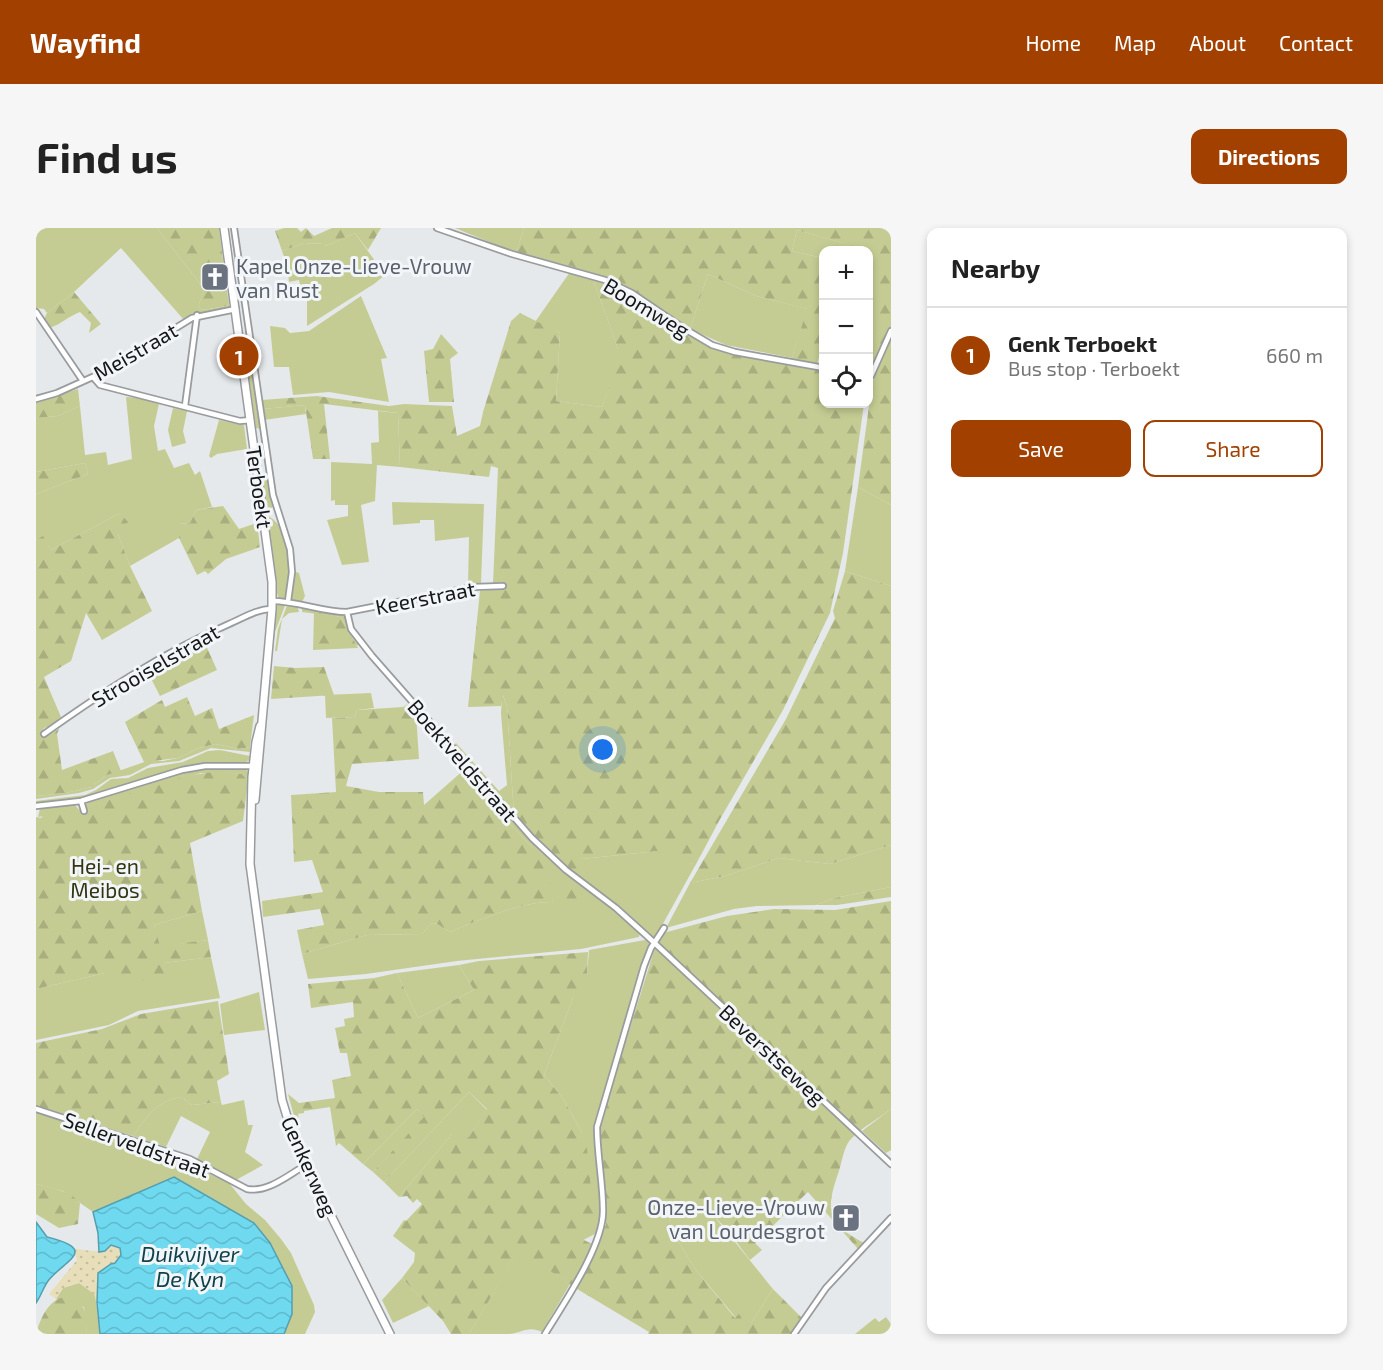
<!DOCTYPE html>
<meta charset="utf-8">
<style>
:root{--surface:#fff;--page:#f6f6f6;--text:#222;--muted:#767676;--line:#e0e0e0;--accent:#a24000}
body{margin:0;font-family:"Exo 2",sans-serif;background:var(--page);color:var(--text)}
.controls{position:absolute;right:18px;top:18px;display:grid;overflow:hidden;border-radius:12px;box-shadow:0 3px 9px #0003}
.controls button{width:54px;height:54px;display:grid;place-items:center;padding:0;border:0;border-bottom:2px solid var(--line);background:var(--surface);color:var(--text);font:30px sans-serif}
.you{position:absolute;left:567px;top:522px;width:21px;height:21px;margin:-15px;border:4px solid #fff;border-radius:50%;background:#1a73e8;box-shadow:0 0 0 9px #1a73e833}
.badge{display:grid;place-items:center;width:39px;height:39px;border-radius:50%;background:var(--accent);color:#fff;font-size:20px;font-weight:700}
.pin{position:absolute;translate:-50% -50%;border:3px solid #fff;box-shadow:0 2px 6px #0006}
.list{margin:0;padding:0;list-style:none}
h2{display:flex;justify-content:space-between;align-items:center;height:78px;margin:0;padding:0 24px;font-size:26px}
h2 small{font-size:20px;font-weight:400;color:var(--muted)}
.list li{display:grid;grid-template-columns:39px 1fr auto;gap:18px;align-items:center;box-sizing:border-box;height:96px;padding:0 24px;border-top:2px solid var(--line)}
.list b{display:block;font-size:22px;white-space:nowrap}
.list p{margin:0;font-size:20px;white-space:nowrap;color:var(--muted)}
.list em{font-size:20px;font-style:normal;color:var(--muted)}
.actions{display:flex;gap:12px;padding:18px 24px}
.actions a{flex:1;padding:14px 0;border:2px solid var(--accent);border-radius:12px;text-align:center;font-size:21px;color:var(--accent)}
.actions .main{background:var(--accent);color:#fff}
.icon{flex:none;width:33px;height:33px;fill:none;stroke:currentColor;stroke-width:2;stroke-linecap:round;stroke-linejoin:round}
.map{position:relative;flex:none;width:855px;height:1106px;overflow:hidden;border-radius:12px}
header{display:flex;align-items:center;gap:36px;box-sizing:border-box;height:84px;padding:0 30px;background:var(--accent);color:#fff}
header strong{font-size:28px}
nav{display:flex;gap:33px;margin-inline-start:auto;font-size:21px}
.intro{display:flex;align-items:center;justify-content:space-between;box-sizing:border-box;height:144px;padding:0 36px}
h1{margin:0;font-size:42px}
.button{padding:15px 27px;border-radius:12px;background:var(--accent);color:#fff;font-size:21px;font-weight:700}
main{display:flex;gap:36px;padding:0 36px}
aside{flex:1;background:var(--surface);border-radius:12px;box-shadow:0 3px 9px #0003}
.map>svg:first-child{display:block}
.green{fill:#c5cc93}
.forest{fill:url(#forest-firs)}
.sand{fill:url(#sand-dots)}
.water{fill:url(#water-waves);stroke:#549faf;stroke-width:1.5}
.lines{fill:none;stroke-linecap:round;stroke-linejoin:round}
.minor-casing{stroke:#999c9e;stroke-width:8}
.secondary-casing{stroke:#999c9e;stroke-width:10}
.minor{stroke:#fff;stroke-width:4.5}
.secondary{stroke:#fff;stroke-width:7}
.labels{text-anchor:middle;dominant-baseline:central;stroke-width:6;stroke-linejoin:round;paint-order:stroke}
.worship-label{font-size:21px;fill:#5b616d;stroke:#f3f6f9;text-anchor:start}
.street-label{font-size:21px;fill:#161718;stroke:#f3f6f9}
.park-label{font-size:21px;fill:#333613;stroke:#f3f6f9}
.water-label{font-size:22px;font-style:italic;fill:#11424c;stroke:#f3f6f9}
</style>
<header>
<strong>Wayfind</strong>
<nav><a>Home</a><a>Map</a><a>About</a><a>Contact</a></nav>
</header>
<div class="intro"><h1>Find us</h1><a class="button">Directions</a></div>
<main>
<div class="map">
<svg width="855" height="1106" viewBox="0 0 855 1106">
<defs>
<pattern id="forest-firs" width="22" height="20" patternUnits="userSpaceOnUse" patternTransform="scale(1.5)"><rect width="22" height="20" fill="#c5cc93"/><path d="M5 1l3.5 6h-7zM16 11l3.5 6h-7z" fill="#a8ae7e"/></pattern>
<pattern id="sand-dots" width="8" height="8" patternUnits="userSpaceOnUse" patternTransform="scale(1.5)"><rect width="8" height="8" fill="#e8dfba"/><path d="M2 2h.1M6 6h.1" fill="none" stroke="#c6bf9f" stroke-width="1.8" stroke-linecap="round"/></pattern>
<pattern id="water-waves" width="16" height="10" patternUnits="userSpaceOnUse" patternTransform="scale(1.5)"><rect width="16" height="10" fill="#6fd9f0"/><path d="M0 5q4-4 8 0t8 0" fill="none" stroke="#5fbacd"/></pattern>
</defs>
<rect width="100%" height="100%" fill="#e5e9eb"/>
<!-- green -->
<path class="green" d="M0,0H121L168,61L162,79L166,82L191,78L193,75V80L163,85L148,92L85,20L38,64L11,85L8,81L0,80Z
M419,0H488L480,25Z
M761,2L819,18L817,22H788L787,30L756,23Z
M319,5L349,47L338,56L271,98V71L265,61L263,52L253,54L251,37L246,23L268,15L289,16L290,18Z
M534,44L557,51L582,121V137L566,179L520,173L524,105L499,94Z
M672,46L720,68L772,81L756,130L690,117L654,101Z
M325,68L351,130L345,131L353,174L293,164L257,167L253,139H238L234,98L249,100L254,105L273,103Z
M216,144L225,201L220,200L213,150V145Z
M90,169L103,170L123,176L118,198L122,223L129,221L138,240L153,235L159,247L164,243L176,279L160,282L154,295L143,296V310L94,338L82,306L84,285L15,322L7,309L0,312V266L52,246L49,235L0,244V190L22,188L44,178L49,227L70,224L72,237L96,231Z
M269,177L270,186L228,192L227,181Z
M137,180L151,183L147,203L150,215L136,219L132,202Z
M342,183L362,185L364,239L341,237L339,273L325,277L333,334L306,337L291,292L312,288V277H299V272L295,273V234L336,236L335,215L343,214Z
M183,192L208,197L211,221L181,226L175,230L173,228Z
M231,246L238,278L234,281L230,277L226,252L228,247Z
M822,259L855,277V358L809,343Z
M356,274L448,276L445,356H432L433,309L399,313L398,292H384V295L357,297Z
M231,288C256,297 258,351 249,371L243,370C238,364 233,302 231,288Z
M260,344L263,345L269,368L266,374L255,372L257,347Z
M250,375L239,404L237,422L236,420L239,381L241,376Z
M252,375L261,376L263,384L253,385L246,391L241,423H239L242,401Z
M266,378L308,387L313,400L324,416L321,418L305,389L266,384Z
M335,465L338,480L321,482L319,489L290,490L289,467Z
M466,465L471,478L478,588L418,518L420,515L463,563L471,557L465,486Z
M179,516L203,521L214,519V524L175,520L143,533L115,536L94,547L74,550L57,561L43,565L0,571V568L30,565L55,559L71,547L114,532L127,533L142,530L163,520Z
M184,522L214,528V532L208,535L159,537L44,570L0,575V573L49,567L60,562L75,551L92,550L112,540L147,534L172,523Z
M180,539H199L208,540L213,544L212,553L206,546L165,545L54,578L52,583L50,582V576L54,572L143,545Z
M39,577L45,584L2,589L4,581Z
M467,582L521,637L584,686L604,705L603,709L545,721L421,733L330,746L272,751L266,726L331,707L386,706L396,695L401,696L414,704C442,692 487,673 517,674L496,619L472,594Z
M855,617V659L799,670L780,677L721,678L698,681L630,700L654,655L689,648L743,630L794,636Z
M622,623L656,636L665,627L618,712L545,651V631Z
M166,683L172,712L123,719L118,697Z
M609,712L612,713L615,718L605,742L559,896C556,932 567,967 563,1004L547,1012L546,905L528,872L508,847L537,770L551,748L553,722Z
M175,729L184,770L102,783L73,797L0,812V761L69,745L129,746L128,735Z
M423,737L438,762L382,790L361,745Z
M223,764L229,802L188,807L184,776Z
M433,864L451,882L433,909L416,906L363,969L348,954Z
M145,869L156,877L185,874L186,877L208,872L212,897H217L209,924L227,937L200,952L161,931L174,904L145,888L130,919L97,908C113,887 118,874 145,869Z
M381,881L389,889L337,944L327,936Z
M855,881V922L850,925L826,903Z
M0,885L66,905L169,944L193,955L210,976L229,992L245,1011L255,1025L278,1077L279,1084L269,1106H248L256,1086V1058L234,1015L218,995L139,949L57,984L27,963L0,956Z
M658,976L667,979L678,988L737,1061L715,1095L700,1090L660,1042L632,997L635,989Z
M483,1021L534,1056L506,1104C493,1097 485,1105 473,1106C460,1106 446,1106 433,1106Z
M366,1050L393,1078L357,1095L346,1072Z
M43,1055L59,1066L64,1106H51L48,1079L20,1071L27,1060Z
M850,1089L855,1096V1106H819L839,1090L843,1094Z"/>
<!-- forest -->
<path class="forest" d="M121,0H183L188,40L175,42V54L189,52L193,75L191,78L166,82L162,79L168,61Z
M248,0H261L265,4L270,0L278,8L296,0H345L332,22L319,5L290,18L289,16L268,15L246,23L239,3Z
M488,0H855V98L835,142H833L832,22H817L818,18L761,2L756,23L787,30V117L781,136L758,133L756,130L771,81L720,68L672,46L654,101L578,52L534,38L480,25Z
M557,51C594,60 622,90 655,108C695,131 743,134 787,142L788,176H828L807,325L794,385L747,482L683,593L665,627L657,636L624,630L622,623L545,631L548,650L545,651L525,635L478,588L471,478L467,467L465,478L432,479L444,363L466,360V355L457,356L462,240L455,238L453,249L364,239L362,185L288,176L294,231H277L269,177L227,181L225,172L281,168L353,178L368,176L416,178L421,208L444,198L447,184L475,93L484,85L524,105L520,173L566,179L581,137L578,128L582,121Z
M38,64L65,96L53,105L55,95L44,84C33,88 25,96 14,100L8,91L11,85Z
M405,106L422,125L414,131L418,174H393L388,123L397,121Z
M855,109V277L822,259L835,163L838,148Z
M42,161L44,178L22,188L0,190V174Z
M49,235L52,246L0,266V244Z
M187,278L203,301L221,295L224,319L190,331L172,346L169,343L161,347L143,310V296L154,295L160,282Z
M84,285L92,294L82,306L94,338L116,383L66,412L50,385L35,433L8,449L25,489L17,497L8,500L5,506L8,510L23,501L21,506L26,542L77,523L85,543L71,547L55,559L30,565L0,568V312L7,308L15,322Z
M809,343L855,358V617L794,636L743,630L689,648L654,655L750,491L799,390L797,383Z
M278,384L305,389L322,420L277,422Z
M167,411L181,442L124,468L110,441L140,423Z
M238,438L259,440L288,439L298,467L235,471Z
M151,469L159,488L176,480L183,501L218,487L214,519L203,521L179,516L163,520L142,530L108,534L89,494L126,472L129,479Z
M372,476L380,485L383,531L316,536L310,558L343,564H387L388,577L430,540L446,555L467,582L472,594L496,619L513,644L517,674C487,673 442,692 414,704L401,696L396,695L386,706L331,707L266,726L261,702L288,697L284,681L227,689L226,673L287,664L276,632L258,634L255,567L300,564L296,490L319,489L321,482L367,479Z
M177,544L206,546L212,553L207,593L154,615L166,683L118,697L124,718L172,712L175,729L128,735L130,746L87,758L69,745L0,761V589L5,590L9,586L35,580L42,584L52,583L53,578L150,548Z
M538,653L560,671L524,677L522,659L525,655Z
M855,659V669L801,677H780L799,670Z
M855,673V881C842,891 825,900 814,912C808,919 806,933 803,943C790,980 789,995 828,1015L822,1021L772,964L719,1015L726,1022L714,1032C699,1013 682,984 657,976L635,989L632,997L660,1042L699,1090L705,1084L715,1095L737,1061L766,1090L755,1106H612L613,1104L541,1061L483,1022L433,1106H415L407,1093L366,1050L378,1034L379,1025L357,1008L368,992L370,993L386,976L381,971L377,975L371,968L363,969L416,906L426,904L433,909L451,881L433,864L348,954L337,944L388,889L381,881L327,936L303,915L300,918L294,879L268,883V885L262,886L264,899H261L252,866L263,875L299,870L296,852L315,848L311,825H304L299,800L309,798L308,791L318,789L317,774L275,780L272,756L338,750L361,745L382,790L438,762L423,737L443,733L552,724L551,748L547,761L537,770L508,847L528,872L546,905L551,921L558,990L548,1012L562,1019L570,996L563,899L618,723L627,705L691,688L738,681L799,682Z
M182,773L193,846L181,853L185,874L156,877L145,869C118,874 113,887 97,908L0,880V815L66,801L105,786Z
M0,956C16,960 33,962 44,975L42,996L23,1000L0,986Z
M30,1069C52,1075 50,1085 51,1106H0C4,1091 13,1070 30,1069Z"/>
<!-- sand -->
<path class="sand" d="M74,1017L84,1020L85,1027L61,1054V1075L58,1066L43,1055L27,1060L20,1071L13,1066L41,1032L37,1020C51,1022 64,1027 74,1017Z"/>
<!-- water -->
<path class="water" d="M138,949L218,995L234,1015L256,1058V1086L248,1106H64L61,1075L62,1045L75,1036L79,1035L85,1027L84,1020L75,1017L69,1023L63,1024L62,1005L57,984Z
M0,994L11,1009C65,1022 27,1033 12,1053C7,1060 5,1068 0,1075Z"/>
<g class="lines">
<!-- minor casing -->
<g class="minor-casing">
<path id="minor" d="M198,0L237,267L254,321L256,344L252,373
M401,0L476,26L569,52L596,65L649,101L676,117L699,124L788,140
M0,84L47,153
M832,147L835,148L855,103
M57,149L64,157L204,193L215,192
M0,171L21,165L70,143L156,90L200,81
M149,178L161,87
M236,373C262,373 286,384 311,384L438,359L467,358
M311,384L315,401L336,428L496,610L530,642L580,680L611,708L855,936
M8,506C67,464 126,425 193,396C207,390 221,381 236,381
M45,573L48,583
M0,578L45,573L146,542L169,538H217
M0,881L154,931L211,961C232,965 252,947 270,937
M509,1106C528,1075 568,1017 567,982C567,954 561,927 561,899L608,738L615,720L628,700
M758,1106L790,1060L855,990"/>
</g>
<!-- secondary casing -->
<g class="secondary-casing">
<path id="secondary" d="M188,0L236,354V381L219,572
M224,498L220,514L216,549L214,636L246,872L259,915L354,1106"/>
</g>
<!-- minor -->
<use href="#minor" class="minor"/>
<!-- secondary -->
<use href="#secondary" class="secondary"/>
</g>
<!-- icons -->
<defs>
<g id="church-square" transform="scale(1.5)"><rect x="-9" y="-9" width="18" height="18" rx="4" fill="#6b7280" stroke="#f3f6f9"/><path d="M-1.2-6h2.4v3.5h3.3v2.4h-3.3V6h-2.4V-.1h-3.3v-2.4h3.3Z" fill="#fff"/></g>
</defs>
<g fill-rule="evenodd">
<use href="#church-square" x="179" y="49"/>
<use href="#church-square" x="810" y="990"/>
</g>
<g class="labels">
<!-- worship labels -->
<g class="worship-label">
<text x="200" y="37">Kapel Onze-Lieve-Vrouw<tspan x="200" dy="24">van Rust</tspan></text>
<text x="789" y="978" text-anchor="end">Onze-Lieve-Vrouw<tspan x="789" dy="24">van Lourdesgrot</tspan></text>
</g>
<!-- street labels -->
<g class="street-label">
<text transform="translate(611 79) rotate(31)">Boomweg</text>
<text transform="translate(99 123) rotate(-30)">Meistraat</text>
<text transform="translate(224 259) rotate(82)">Terboekt</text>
<text transform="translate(389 369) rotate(-11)">Keerstraat</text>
<text transform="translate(119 437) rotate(-30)">Strooiselstraat</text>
<text transform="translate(427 532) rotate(49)">Boektveldstraat</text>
<text transform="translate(737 826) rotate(43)">Beverstseweg</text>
<text transform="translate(101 916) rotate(20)">Sellerveldstraat</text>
<text transform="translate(274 938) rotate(66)">Genkerweg</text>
</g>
<!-- park labels -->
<g class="park-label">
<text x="69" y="637">Hei- en<tspan x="69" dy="24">Meibos</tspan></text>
</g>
<!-- water labels -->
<g class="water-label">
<text x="154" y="1025">Duikvijver<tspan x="154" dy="25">De Kyn</tspan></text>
</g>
</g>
</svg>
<div class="controls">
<button>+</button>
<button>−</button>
<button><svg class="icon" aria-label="locate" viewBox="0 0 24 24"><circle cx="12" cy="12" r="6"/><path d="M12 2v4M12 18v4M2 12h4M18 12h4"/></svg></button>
</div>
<div class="you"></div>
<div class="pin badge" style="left:203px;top:128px">1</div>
</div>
<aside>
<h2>Nearby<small></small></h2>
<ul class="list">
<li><span class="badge">1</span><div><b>Genk Terboekt</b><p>Bus stop · Terboekt</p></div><em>660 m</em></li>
</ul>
<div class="actions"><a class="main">Save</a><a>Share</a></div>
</aside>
</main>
